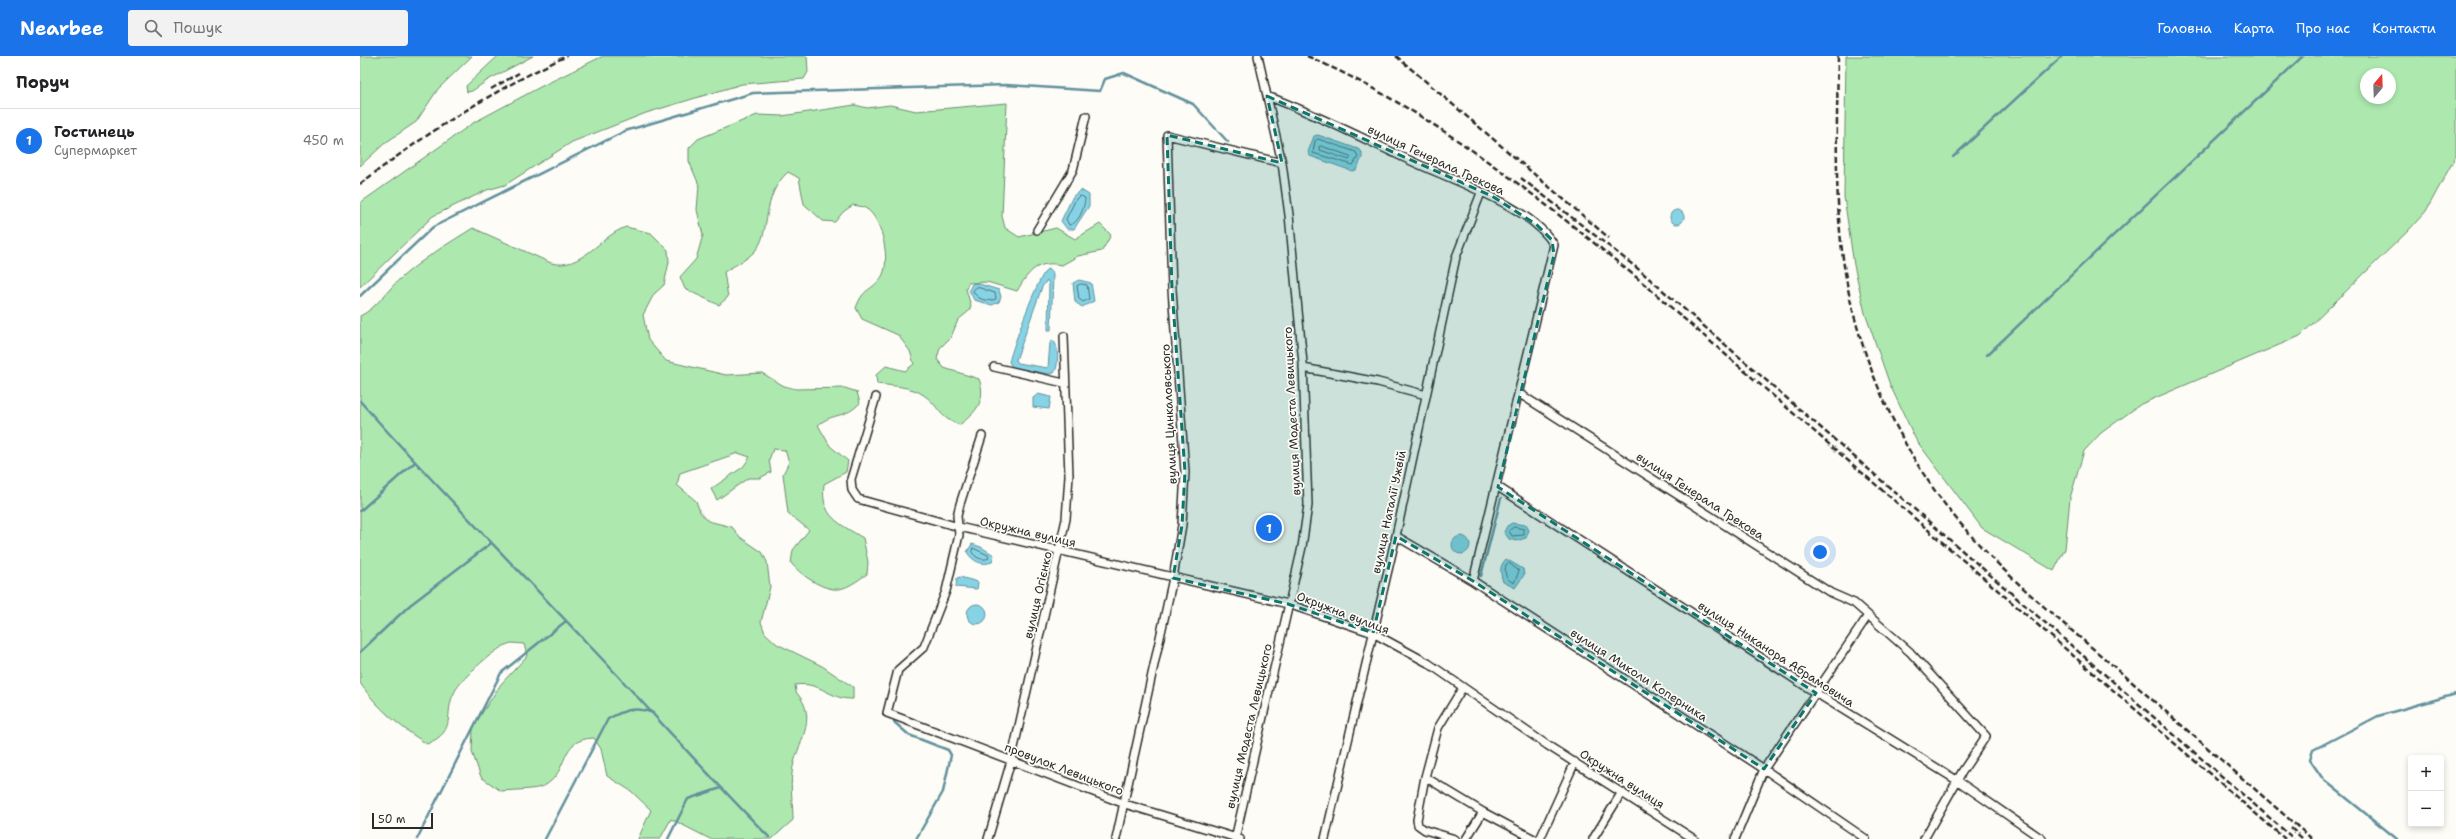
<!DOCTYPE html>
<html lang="uk">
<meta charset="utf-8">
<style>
:root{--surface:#fff;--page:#f2f2f2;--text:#202124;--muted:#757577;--line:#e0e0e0;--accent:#1a73e8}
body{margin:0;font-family:"Shantell Sans",sans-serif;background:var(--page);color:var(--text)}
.controls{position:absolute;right:12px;bottom:12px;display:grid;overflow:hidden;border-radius:4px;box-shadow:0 2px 6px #0003}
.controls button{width:36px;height:36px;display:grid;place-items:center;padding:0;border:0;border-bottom:1px solid var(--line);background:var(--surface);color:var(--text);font:20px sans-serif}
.compass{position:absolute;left:2000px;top:12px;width:36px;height:36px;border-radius:50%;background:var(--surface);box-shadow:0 2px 6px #0003;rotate:19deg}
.scale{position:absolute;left:12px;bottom:10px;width:61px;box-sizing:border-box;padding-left:4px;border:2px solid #2b2b2b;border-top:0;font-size:11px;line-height:14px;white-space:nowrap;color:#2b2b2b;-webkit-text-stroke:3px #fdfcf7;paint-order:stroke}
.you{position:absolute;left:1460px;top:496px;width:14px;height:14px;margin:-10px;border:3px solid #fff;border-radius:50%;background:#1a73e8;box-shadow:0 0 0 6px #1a73e833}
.badge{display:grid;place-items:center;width:26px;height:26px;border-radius:50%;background:var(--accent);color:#fff;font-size:13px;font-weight:700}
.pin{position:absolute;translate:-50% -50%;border:2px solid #fff;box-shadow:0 1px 4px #0006}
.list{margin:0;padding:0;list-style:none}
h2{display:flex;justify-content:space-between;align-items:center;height:52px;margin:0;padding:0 16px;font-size:17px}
h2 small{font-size:13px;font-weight:400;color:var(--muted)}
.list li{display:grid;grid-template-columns:26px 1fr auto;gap:12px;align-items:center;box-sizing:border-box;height:64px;padding:0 16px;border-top:1px solid var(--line)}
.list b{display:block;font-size:15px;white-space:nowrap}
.list p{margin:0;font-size:13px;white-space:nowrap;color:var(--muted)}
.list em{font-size:13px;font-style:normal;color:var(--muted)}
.icon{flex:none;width:22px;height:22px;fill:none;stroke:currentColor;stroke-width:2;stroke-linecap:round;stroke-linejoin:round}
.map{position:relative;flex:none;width:2096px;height:783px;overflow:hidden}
header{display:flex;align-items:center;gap:24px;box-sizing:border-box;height:56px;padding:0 20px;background:var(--accent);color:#fff}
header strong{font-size:19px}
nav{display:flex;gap:22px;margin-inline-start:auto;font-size:14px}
.search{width:280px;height:36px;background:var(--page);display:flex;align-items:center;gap:10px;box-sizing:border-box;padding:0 14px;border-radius:4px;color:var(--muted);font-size:15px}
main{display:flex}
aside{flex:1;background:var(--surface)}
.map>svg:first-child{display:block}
.green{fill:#ade9af;stroke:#6c8a6d;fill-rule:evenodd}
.water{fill:#86d3e5;stroke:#62909b}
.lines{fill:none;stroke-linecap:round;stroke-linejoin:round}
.shore{stroke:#4f6e75;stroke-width:1}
.stream{stroke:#62909b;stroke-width:2.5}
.street-casing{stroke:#2b2b2b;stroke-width:10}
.street{stroke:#fdfcf7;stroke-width:7}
.rail{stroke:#2b2b2b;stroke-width:2.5;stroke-dasharray:6 3;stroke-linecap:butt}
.marked{fill:#0f766e;fill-opacity:0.2;stroke:#0f766e;stroke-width:3;stroke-dasharray:8 5;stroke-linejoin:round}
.labels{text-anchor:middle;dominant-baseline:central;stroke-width:3.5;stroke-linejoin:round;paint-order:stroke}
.street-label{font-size:12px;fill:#2b2b2b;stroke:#fdfcf7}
</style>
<header>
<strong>Nearbee</strong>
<div class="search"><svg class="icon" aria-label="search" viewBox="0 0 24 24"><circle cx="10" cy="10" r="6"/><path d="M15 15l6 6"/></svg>Пошук</div>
<nav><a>Головна</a><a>Карта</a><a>Про нас</a><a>Контакти</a></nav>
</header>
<main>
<aside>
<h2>Поруч<small></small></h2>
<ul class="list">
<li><span class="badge">1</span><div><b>Гостинець</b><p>Супермаркет</p></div><em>450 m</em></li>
</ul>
</aside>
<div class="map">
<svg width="2096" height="783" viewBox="0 0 2096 783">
<rect width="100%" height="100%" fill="#fdfcf7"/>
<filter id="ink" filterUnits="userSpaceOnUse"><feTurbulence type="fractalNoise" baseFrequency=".025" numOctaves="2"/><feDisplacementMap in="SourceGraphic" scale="8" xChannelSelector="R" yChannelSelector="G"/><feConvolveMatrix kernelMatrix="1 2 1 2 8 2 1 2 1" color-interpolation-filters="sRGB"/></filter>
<g filter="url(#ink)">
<!-- green -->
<path class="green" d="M0,0H112L78,33L56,66L25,87L0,110Z
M138,0H173L128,24L112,35L107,36L106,30Z
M243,0H447L448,16L444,23L382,28L286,57L212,86L145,129L127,134L73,160L0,231V147L113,67L182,30Z
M1486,0H2096V100L2066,155L2048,175L1940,280L1781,348L1741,377L1724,395L1710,442L1705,493L1694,515L1622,472L1556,384L1530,329L1505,257L1494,209L1484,141ZM2006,18H2030V42H2006Z
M647,47L642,160L645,172L659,181L696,172L715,183L740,168L751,179L742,195L718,200L702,209C677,204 669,215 657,235L627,226L608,227L606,233L611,250L609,255L598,264L591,281L580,292L577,303L584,312L619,323C627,344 616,357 599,369C577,360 580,351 565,340C552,330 532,330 517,328L516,319L526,310L545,315L554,308L550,295L538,279L502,263L496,252C503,232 510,236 521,222C532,207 522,160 505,152C502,150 497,150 493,149L483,156L475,166L463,165L444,148L439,122L428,116C400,141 412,176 395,195C387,204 373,210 364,216L368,241L359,249L325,233L320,221L336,203L343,179L337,154L339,129L329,105V92L338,83L397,59L422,60L495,49L507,52L530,49L556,55Z
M266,171L291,177L308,194L309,206L304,229L294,238L283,259L288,284L306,305L366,319L402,317L424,330L436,333L485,332L497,336L500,347C485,363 474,356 458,369L470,390L488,405L486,416L464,428C460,461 479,467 503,482L508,506L507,518C498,524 485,535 473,533C458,531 440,518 431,507L433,494L449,474L428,457L423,418L429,406L425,394L413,393L409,404L411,416L400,422H388L357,444L351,433L383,411L390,401L378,397L320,417L317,429L336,445L340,456L348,465L372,471L380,481L402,496L407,506L410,531L401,566L405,577L417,588L462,610L493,631V643C469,644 462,625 435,629L436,636C461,664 435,688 432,717C430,732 433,749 433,764L412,783H350L311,763L300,783H278L291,754L271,735L247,720L241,693L234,682C197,683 211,715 184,730C176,734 151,734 141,735L121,721L112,696L113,671L141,628L167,600L164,588C160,588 155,587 151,587C137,590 102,622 95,635C82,659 99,674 67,688C40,671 18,653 0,627V260C17,252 28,233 42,221C64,202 89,187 113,172L191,207C221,215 240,180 266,171Z"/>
<!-- water -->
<path class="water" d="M958,79L998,93L1002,96V102L996,114L992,115L950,100L948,96L954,80Z
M721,134L729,139V150L714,173H707L701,165L713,140Z
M1310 161a7 7 0 1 1 14 0a7 7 0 1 1-14 0Z
M687,213L692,215L693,219L691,274H688L689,228L687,224L682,231L656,304L658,307L688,312L690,287L693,284C699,289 699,311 694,317L689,318L653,312L649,306C653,290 677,223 687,213Z
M719,224L731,227L734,245L722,251L715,246L713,227Z
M616,227L639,234L641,241L639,246L632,249L614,244L609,234L612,228Z
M678,338L691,341L689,353L673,351V342Z
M1152,467L1166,469L1169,474L1166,482L1156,485L1149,483L1144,476L1147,470Z
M1092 489a9 9 0 1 1 18 0a9 9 0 1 1-18 0Z
M612,488L621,491L634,499L632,506C622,510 612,505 607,496Z
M1146,503L1163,513L1164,519L1155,532L1143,526C1140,517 1139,510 1146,503Z
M600,521L618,526L617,533L596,531L597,522Z
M607 558a10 10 0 1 1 20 0a10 10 0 1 1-20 0Z"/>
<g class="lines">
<!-- shore -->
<path class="shore" d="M958,83L996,96L998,101L993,109L953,97L955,85Z
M961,90L990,100L991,102L989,104L960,94L959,91Z
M721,140L725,142C725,150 719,168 709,169L706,163L716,143Z
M721,228L727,229L729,243L723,246L719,243L717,230Z
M617,231L635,237L636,243C628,247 616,243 613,235Z
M1154,471L1164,473V479L1152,480L1149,475Z
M613,492L628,499L629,502C623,505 615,502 612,496Z
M1149,507L1159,515L1154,527C1145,523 1144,517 1146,509Z"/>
<!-- stream -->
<path class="stream" d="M1593,101L1702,0
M0,240L73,171L265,75L393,37L646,29L740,35L745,23L764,17L833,48L868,86
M1627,299L1943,0
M0,345C73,428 151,506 227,587C288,651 346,718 409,781
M0,455L54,407
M1121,520L1141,442
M0,596L50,549L130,488
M534,666L549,679L588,694L591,699L583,736L556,783
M57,783L141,617L206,565
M185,783L248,663C264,654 275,650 293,657
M308,783L328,743L361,732
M2037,783L1963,723L1950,704L1953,694L2018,660L2096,638"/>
<!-- street casing -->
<g class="street-casing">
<path id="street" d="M907,40C956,58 1002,82 1049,104C1089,123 1172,150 1194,189L1113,525
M677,174L713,114L726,60
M634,311L704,327
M943,312L1018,326L1066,339
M1160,338L1471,537L1494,547L1550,596L1626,680L1602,716L1564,783
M516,341L491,423L492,434L498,443L599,471L928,548L1013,577L1068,607L1187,689L1334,783
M622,380L600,448L597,460L599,479L586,535L564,591L538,614L527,657L765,748L880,783
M1138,431L1456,637L1598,725L1682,783
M1036,480L1113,525L1404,713L1506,783
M1103,631L1078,672L1065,721L1123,756L1106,783
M1065,721L1057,764L1058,769L1065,774L1095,783
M1123,756L1174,783
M628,783L651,705L706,463L709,420L704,280
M756,783L813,522L822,469L825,416L812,233L807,79L922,107
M875,783L942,491L948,449L943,307L929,159L922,107L898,0
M965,783L1036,480L1096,201L1121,137
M1180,783L1215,706
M1233,783L1262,736
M1375,783L1404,713L1507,561"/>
</g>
<!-- street -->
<use href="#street" class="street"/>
<!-- rail -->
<path class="rail" d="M947,0C1070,54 1173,137 1276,221L1925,783
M1036,0L1249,182
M1478,0C1477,78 1473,156 1488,233C1505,318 1549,411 1607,475C1654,529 1711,573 1765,620C1827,674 1890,729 1952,783
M131,33L159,17
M1161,122L1277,212L1934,783
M0,128C65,78 133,34 207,0
M1931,772L1943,783"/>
</g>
</g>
<!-- marked area -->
<path class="marked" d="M907,40L1132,140L1177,169L1192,184L1194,199L1138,431L1456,637L1404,713L1113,525L1036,480L1013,577L928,548L813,522L822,469L825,416L812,233L807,79L922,107Z"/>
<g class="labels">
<!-- street labels -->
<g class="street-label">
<text transform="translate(1076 104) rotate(25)">вулиця Генерала Грекова</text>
<text transform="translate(932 355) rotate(-93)">вулиця Модеста Левицького</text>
<text transform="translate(809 358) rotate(-93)">вулиця Цинкаловського</text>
<text transform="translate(1340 440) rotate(33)">вулиця Генерала Грекова</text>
<text transform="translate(1029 456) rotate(-78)">вулиця Наталії Ужвій</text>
<text transform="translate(668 476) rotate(13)">Окружна вулиця</text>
<text transform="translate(678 539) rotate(-77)">вулиця Огієнко</text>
<text transform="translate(983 557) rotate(21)">Окружна вулиця</text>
<text transform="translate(1416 598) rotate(33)">вулиця Никанора Абрамовича</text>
<text transform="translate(1279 619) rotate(33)">вулиця Миколи Коперника</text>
<text transform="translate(889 670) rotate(-77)">вулиця Модеста Левицького</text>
<text transform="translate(704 713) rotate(21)">провулок Левицького</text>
<text transform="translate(1262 723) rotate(33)">Окружна вулиця</text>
</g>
</g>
</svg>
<div class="controls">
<button>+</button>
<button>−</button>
</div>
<svg class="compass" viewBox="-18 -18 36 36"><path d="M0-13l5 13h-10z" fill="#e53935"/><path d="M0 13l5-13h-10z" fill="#757577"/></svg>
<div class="scale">50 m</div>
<div class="you"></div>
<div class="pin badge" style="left:909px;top:472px">1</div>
</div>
</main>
